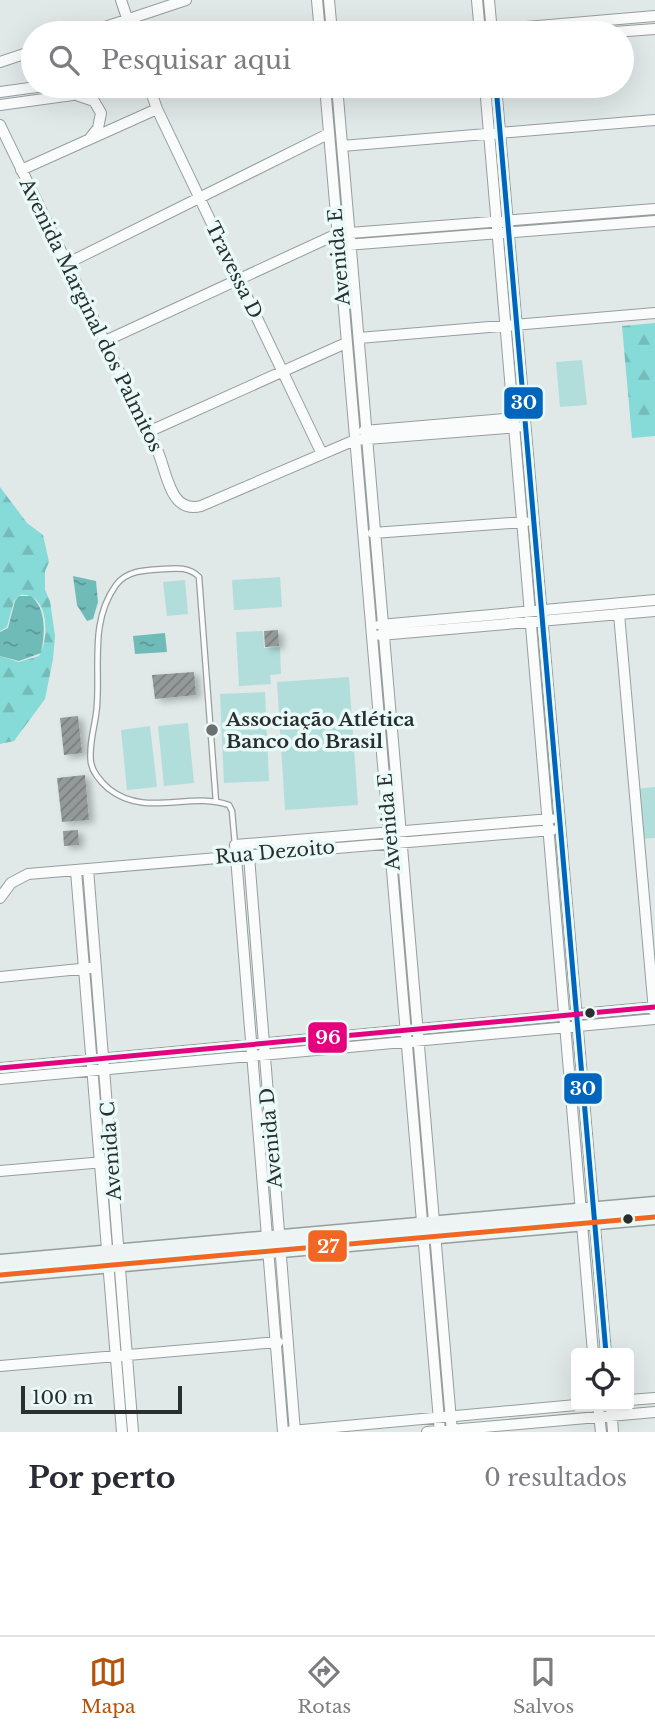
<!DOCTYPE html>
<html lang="pt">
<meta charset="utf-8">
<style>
:root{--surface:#fff;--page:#f7f7f7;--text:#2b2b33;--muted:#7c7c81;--line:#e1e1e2;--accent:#b45309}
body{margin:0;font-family:"Libre Baskerville",serif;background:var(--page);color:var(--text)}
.controls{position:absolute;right:21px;bottom:21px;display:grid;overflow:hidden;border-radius:7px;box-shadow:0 7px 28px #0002}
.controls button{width:63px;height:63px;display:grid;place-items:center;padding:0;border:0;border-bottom:2px solid var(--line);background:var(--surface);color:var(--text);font:35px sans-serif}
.scale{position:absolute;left:21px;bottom:18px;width:161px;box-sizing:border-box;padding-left:7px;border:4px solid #292f2e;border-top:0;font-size:19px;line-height:24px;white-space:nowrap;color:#292f2e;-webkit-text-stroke:5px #e9faf8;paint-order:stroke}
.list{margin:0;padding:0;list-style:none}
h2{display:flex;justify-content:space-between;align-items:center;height:91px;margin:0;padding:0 28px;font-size:30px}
h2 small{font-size:23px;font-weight:400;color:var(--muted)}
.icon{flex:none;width:38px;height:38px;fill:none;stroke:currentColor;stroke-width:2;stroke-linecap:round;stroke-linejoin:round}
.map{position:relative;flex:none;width:655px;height:1432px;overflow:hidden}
.search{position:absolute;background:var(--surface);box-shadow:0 7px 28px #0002;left:21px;right:21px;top:21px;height:77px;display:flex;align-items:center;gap:18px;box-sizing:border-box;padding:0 24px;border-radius:38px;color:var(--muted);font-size:26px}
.sheet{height:203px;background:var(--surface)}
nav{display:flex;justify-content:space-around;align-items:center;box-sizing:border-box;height:98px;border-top:2px solid var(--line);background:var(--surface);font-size:19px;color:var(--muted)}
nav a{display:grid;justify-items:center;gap:4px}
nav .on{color:var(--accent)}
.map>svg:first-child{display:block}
.forest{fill:url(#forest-firs)}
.green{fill:#b1dedb}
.water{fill:url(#water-ripples)}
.building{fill:url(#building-hatch);filter:url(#shadow)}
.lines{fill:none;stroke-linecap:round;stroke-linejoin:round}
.lane-casing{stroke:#979d9d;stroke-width:7}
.street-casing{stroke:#979d9d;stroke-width:12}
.secondary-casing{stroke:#979d9d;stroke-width:17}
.lane{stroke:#fafcfc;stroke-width:4.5}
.street{stroke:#fafcfc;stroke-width:10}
.secondary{stroke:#eef3f3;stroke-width:14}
.bus-1-casing{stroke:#e9faf8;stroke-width:10}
.bus-2-casing{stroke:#e9faf8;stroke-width:10}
.bus-3-casing{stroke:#e9faf8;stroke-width:10}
.bus-1{stroke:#0065bd;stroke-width:5}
.bus-2{stroke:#e5007d;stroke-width:5}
.bus-3{stroke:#f26522;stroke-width:5}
.poi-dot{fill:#69706f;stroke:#e9faf8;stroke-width:2.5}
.bus-dot{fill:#292f2e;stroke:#e9faf8;stroke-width:2.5}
.labels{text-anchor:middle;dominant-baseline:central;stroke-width:7;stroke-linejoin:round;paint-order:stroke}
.street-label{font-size:19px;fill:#292f2e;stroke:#e9faf8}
.poi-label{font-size:19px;font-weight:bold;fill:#292f2e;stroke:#e9faf8;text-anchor:start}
.line-badge{stroke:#e9faf8;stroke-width:2.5}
.badge-label{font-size:19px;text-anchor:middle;font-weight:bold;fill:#fff}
</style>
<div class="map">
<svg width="655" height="1432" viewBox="0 0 655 1432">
<defs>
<pattern id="forest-firs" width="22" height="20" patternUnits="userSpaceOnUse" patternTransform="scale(1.75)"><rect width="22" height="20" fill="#86dad7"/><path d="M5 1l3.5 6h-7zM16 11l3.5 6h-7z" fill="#74bbb9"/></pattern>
<pattern id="water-ripples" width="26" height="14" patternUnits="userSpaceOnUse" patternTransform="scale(1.75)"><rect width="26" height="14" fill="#6fbbb8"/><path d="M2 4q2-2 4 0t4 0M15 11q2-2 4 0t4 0" fill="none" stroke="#5b9896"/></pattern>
<pattern id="building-hatch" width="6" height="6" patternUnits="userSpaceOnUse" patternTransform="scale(1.75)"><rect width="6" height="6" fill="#949a99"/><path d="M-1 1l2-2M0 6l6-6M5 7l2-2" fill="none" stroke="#797e7d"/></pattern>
<filter id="shadow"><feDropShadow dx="5" dy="3" stdDeviation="3.5" flood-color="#0004"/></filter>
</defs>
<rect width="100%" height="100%" fill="#e0e8e8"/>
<!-- forest -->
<path class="forest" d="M655,323V436L632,438L622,326Z
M0,487L27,523L43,535L49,562L45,571V590L50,601L55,636L53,659L45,699L14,741L0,744V656L19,662L39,656C50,639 49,591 20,595L14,601L7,627L0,631Z"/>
<!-- green -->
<path class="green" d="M582,360L587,405L560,407L556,362Z
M280,577L282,607L234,610L232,580Z
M185,580L188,614L167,616L163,582Z
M263,631L264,648L280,647L281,674L270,675L271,684L239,686L236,632Z
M349,677L358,805L285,810L277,682Z
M265,692L269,781L224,783L220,694Z
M188,723L194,783L164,786L158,726Z
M150,726L157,787L127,790L121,730Z
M655,787V838L639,839L635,789Z"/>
<!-- water -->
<path class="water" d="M73,576L96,581L98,602L93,619L87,621L77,605Z
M19,596H31C47,609 45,635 41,653L19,661L0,656V632L8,628L15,601Z
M165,633L167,652L135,654L133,636Z"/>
<!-- building -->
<path class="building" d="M278,630L279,646L265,647L264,631Z
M194,672L196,695L155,699L152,675Z
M78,716L82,753L64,755L60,718Z
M85,775L89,820L62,822L57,778Z
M78,830L79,845L64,846L63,831Z"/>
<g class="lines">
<!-- lane casing -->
<g class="lane-casing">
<path id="lane" d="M216,802L199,577C190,567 177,568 164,569C147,570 127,570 116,585C90,621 100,664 97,705C96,724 88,744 91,763C93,774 101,782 109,789C146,818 189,791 229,805L232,811L235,845"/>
</g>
<!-- street casing -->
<g class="street-casing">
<path id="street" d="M121,0L132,33
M317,0L320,33
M329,0L332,33
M477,0L480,33
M489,0L492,33
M87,33L186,0
M456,33L655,16
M600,33L655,29
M0,62L33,51
M149,86L157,109L322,454
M325,86L440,1432
M337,86L452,1432
M485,86L593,1353
M496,86L606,1353
M0,92L44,86
M79,96L94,101L101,113L98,128L90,138
M0,105L138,86
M0,125L158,452C167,473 170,514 201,506L355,440L518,427
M342,146L655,120
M21,170L157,109
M346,245L655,221
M66,264L328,134
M359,338L655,313
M103,342L337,234L655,209
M364,431L516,418
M148,432L346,343
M373,533L525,522
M619,614L654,1011
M380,625L655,600
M380,635L655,611
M248,844L295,1432
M88,869L133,1432
M76,871L122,1432
M0,898L11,883L28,874L552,830
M0,977L90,968
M0,1068L655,1007
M0,1079L655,1019
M0,1171L104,1162
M0,1366L278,1342
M629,1400L655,1398
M598,1406L601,1432
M611,1406L613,1432
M291,1431L576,1405
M283,1432L235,845L551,819
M427,1432L655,1412"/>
</g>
<!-- secondary casing -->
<g class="secondary-casing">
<path id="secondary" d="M0,1262L655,1204
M0,1275L655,1217"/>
</g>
<!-- lane -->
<use href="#lane" class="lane"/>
<!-- street -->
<use href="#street" class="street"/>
<!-- secondary -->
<use href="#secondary" class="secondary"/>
<!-- bus-1 casing -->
<g class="bus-1-casing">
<path id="bus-1" d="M496,86L606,1353"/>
</g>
<!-- bus-2 casing -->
<g class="bus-2-casing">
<path id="bus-2" d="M0,1068L655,1007"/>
</g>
<!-- bus-3 casing -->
<g class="bus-3-casing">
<path id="bus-3" d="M0,1275L655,1217"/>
</g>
<!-- bus-1 -->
<use href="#bus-1" class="bus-1"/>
<!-- bus-2 -->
<use href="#bus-2" class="bus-2"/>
<!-- bus-3 -->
<use href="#bus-3" class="bus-3"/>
</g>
<!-- markers -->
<circle class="poi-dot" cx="212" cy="730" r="7"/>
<g class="bus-dot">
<circle cx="590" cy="1013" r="6"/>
<circle cx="628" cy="1219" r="6"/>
</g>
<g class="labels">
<!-- street labels -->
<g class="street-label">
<text transform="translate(339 257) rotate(-95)">Avenida E</text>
<text transform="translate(234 270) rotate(64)">Travessa D</text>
<text transform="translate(91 315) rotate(64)">Avenida Marginal dos Palmitos</text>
<text transform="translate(389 822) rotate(-95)">Avenida E</text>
<text transform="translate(275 852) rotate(-5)">Rua Dezoito</text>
<text transform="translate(271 1138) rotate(-95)">Avenida D</text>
<text transform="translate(111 1151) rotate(-94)">Avenida C</text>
</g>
<!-- poi labels -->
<g class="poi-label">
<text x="226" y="719">Associação Atlética<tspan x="226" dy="22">Banco do Brasil</tspan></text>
</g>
</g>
<g class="line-badge">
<rect x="503" y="386" width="41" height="34" rx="7" fill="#0065bd"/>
<rect x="307" y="1021" width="41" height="33" rx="7" fill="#e5007d"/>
<rect x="563" y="1072" width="40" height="33" rx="7" fill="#0065bd"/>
<rect x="307" y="1229" width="41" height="34" rx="7" fill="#f26522"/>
</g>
<g class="badge-label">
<text x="524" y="409">30</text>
<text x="328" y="1044">96</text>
<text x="583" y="1095">30</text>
<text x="328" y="1253">27</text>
</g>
</svg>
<div class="controls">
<button><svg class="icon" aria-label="locate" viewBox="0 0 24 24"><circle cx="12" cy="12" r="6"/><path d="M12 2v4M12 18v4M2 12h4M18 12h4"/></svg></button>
</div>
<div class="scale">100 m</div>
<div class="search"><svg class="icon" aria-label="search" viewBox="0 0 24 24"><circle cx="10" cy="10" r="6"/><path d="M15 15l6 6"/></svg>Pesquisar aqui</div>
</div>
<section class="sheet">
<h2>Por perto<small>0 resultados</small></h2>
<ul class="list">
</ul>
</section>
<nav>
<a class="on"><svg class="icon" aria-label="map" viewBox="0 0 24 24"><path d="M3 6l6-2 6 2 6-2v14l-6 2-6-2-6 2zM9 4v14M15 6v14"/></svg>Mapa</a>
<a><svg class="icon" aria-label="directions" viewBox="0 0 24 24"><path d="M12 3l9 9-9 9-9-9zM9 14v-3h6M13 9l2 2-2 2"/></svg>Rotas</a>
<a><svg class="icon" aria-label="saved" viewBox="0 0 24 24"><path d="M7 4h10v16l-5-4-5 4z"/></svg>Salvos</a>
</nav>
